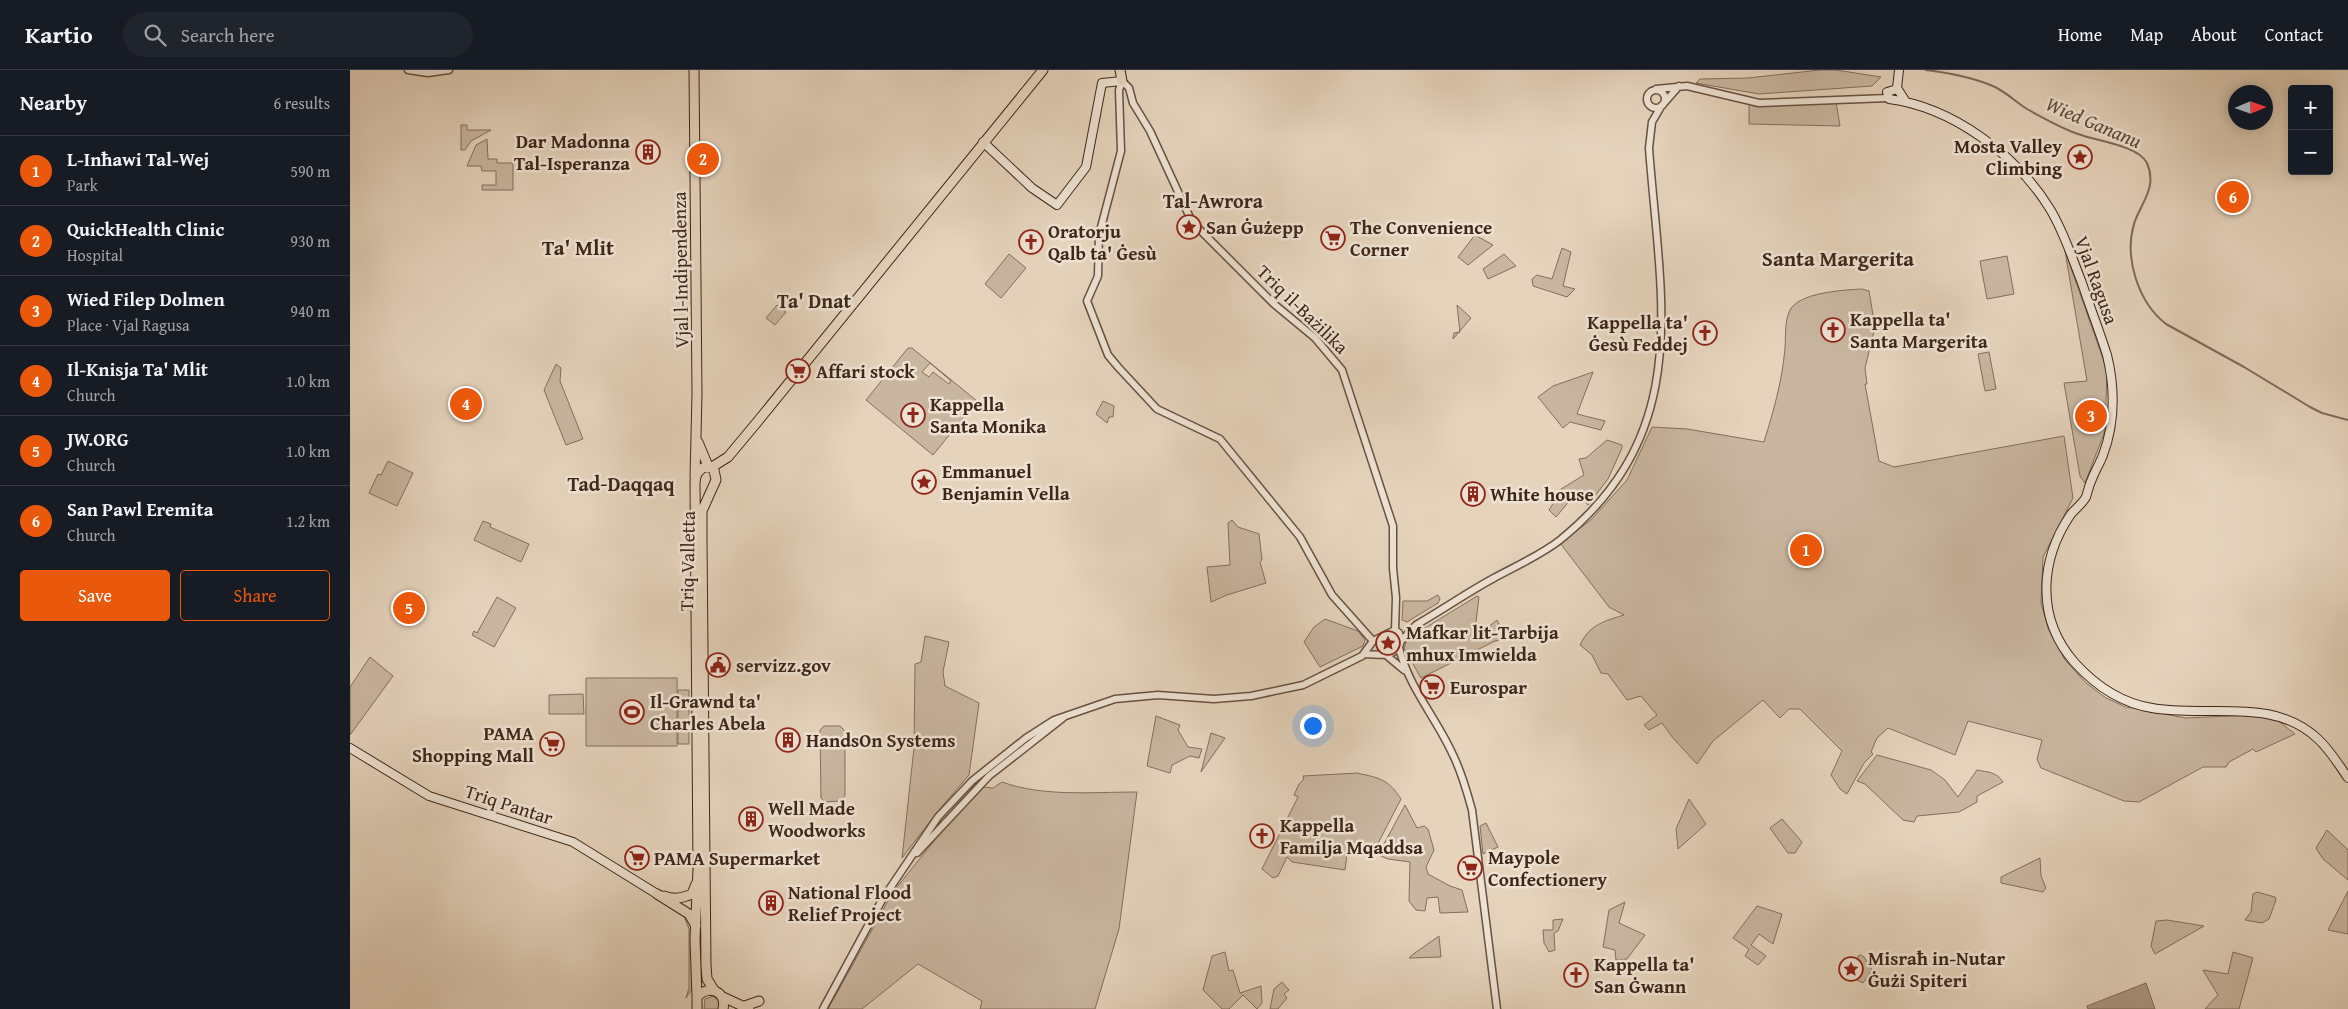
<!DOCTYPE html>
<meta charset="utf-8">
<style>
:root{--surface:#171b24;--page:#20242c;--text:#f1f3f6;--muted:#9ea1a6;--line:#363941;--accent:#ea580c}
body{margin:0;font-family:"Gentium Book Plus",serif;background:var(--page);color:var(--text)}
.controls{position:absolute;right:15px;top:15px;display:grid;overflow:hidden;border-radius:5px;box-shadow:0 2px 12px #0003}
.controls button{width:45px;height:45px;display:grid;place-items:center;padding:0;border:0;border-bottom:1px solid var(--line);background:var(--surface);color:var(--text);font:25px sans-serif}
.compass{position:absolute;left:1878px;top:15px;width:45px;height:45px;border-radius:50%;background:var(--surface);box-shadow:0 2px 12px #0003;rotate:88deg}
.you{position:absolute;left:962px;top:655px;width:18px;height:18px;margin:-12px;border:4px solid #fff;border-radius:50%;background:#1a73e8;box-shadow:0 0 0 8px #1a73e833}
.badge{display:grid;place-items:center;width:32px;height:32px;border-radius:50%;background:var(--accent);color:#fff;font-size:16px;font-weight:700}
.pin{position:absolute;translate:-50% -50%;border:2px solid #fff;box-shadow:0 1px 5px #0006}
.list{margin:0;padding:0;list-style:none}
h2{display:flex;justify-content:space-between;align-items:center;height:65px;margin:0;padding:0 20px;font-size:21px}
h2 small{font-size:16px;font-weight:400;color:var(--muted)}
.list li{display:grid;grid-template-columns:32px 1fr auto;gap:15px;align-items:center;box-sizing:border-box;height:70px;padding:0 20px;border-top:1px solid var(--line)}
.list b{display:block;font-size:19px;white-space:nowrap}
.list p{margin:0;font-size:16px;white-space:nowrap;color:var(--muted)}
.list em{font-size:16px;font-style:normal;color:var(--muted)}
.actions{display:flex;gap:10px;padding:15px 20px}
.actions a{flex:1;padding:11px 0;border:1px solid var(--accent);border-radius:5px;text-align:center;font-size:18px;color:var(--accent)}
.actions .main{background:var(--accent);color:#fff}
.icon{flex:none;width:28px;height:28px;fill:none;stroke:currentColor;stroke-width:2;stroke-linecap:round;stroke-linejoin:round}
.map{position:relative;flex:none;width:1998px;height:939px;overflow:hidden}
header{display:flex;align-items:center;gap:30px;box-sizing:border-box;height:70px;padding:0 25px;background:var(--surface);border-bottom:1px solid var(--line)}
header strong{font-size:24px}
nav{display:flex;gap:28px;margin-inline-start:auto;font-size:18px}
.search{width:350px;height:45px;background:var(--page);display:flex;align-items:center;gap:12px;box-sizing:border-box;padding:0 18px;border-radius:28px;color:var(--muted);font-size:19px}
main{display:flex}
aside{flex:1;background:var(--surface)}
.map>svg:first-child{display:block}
.green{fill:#c9b6a0;stroke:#846e5c;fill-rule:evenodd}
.water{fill:#ac9885;stroke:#806a5a}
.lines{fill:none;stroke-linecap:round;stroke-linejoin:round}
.stream{stroke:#806a5a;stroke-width:2}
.tertiary-casing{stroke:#685142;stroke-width:9}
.secondary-casing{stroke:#3e2619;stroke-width:10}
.primary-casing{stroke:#3e2619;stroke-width:11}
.trunk-casing{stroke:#3e2619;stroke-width:11}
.tertiary{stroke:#eee2d3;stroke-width:6}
.secondary{stroke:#eee2d3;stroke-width:8}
.primary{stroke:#e5d3bc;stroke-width:9}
.trunk{stroke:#e5d3bc;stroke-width:9}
.labels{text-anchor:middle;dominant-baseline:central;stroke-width:5;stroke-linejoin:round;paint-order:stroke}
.poi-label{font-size:19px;font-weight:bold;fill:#3e2619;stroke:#eee2d3;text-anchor:start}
.street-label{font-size:19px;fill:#3e2619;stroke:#eee2d3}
.water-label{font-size:20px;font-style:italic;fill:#5f4839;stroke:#eee2d3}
.neighbourhood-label{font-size:20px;font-weight:bold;fill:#3e2619;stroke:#eee2d3}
.quarter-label{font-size:21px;font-weight:bold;fill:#3e2619;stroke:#eee2d3}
</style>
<header>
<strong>Kartio</strong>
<div class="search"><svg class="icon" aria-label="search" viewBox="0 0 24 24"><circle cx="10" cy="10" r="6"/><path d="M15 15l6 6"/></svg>Search here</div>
<nav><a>Home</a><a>Map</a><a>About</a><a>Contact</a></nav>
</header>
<main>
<aside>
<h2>Nearby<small>6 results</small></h2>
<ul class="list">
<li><span class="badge">1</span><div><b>L-Inħawi Tal-Wej</b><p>Park</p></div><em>590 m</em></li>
<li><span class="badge">2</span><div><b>QuickHealth Clinic</b><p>Hospital</p></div><em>930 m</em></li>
<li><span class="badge">3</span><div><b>Wied Filep Dolmen</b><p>Place · Vjal Ragusa</p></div><em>940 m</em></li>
<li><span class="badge">4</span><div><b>Il-Knisja Ta' Mlit</b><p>Church</p></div><em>1.0 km</em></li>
<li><span class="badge">5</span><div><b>JW.ORG</b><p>Church</p></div><em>1.0 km</em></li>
<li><span class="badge">6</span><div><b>San Pawl Eremita</b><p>Church</p></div><em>1.2 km</em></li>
</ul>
<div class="actions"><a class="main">Save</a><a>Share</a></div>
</aside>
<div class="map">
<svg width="1998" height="939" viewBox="0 0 1998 939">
<rect width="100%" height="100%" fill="#e5d3bc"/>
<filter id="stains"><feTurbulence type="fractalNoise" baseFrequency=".004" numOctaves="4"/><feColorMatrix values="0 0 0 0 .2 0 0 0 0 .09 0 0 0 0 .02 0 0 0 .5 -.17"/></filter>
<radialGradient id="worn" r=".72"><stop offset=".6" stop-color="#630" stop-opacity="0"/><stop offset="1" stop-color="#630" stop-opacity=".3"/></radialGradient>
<!-- green -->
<path class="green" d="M1470,0H1486L1531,7L1522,16L1409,24L1346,13L1350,9L1398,8Z
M1486,32L1490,56L1399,54V34L1417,36Z
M111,55H117V60H141L121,71L115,80H111Z
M137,69L138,89H147V93H163V120H132V115H146V101H132L131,96H117L126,75Z
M1125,165L1143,175L1118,195L1108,187Z
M1212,178L1221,182L1213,216L1225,219L1217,227L1183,216L1182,209L1187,205L1202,209Z
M1715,181L1757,300L1755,361L1735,413L1730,406L1714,313L1737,311Z
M659,184L676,198L651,228L635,214Z
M1154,184L1166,196L1138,209L1133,199Z
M1657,186L1664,224L1637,229L1630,191Z
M1512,219L1519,221L1525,257L1515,298L1517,314H1515L1529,391L1544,397L1714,366L1723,428L1693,487L1691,533L1698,558L1715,590L1736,613L1756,628L1776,637L1836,648L1900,645L1927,650L1945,664L1906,682L1903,679L1879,692L1876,697H1853L1789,732L1774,731L1691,698L1687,689L1692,670L1618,651L1605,685L1538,658L1527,668L1521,682L1523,684L1514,693L1497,724L1490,719L1481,705L1492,681L1450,639H1439L1430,648L1413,630L1363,671L1347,694L1323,668L1312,653L1299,660L1294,655L1307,645L1291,626L1277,630L1258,604L1251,603L1242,585L1230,575C1240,554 1255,551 1274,545L1259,537L1210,473L1241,450L1277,410L1302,357L1337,359L1414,372C1424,339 1432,312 1435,278C1436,265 1434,247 1442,237C1455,222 1494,220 1512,219Z
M427,235L436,242L425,255L416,248Z
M1107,235L1121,248L1103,269L1104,263L1110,262Z
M558,278H562L627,331L583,385L516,330ZM580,293L601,311L599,314L583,302L579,307L572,302Z
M1639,282L1646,319L1635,321L1628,284Z
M206,294L211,298L210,311L233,369L216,375L194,320Z
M1243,302L1227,344L1255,351L1251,360L1220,352L1213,358L1188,327L1203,316Z
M753,331L764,336L763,347H759L757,353L746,344Z
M1257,370L1272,375V378L1258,409L1238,435L1227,422L1206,447L1199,440L1204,432L1198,427L1234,405L1229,389L1236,388Z
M38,391L63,403L47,436L19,423L28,404L31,405Z
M882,450L888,457L909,464L912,490L910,492L916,513L877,525L861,532L857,497L880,495L878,453Z
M133,451L141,454L140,457L179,474L171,492L124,470Z
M1088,525L1090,529L1088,533L1057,552L1052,550L1053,531H1077Z
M1127,526L1129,527L1126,552L1136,559L1147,550L1156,569L1145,571L1071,608L1054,578L1057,569Z
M147,527L166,538L144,577L122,565L124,561L127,563Z
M975,549L1008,561L1015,570L1013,576L970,597L954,572L964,557Z
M575,566L599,572L593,602L595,616L629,633L619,705L588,741L552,788L564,678L565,594L571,592Z
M20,587L43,606L0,665V617Z
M236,608H327V676H236Z
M328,620H339V674H328Z
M233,624L234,644H199V625Z
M806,646L830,655L828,660L838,677L852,679L849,688L840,686L822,695L820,703L797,696Z
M474,656H490L495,661V726L490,731L475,732L471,728L470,660Z
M861,663L875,668L851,702Z
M1527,685L1581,700L1595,710L1608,727L1627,700C1637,702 1647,702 1653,712L1627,726V732L1609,742L1567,746L1564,752L1553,750L1515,714L1507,711Z
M1007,703C1030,708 1038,709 1051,729L1023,783L998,776L995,800L942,792L937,787L928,806L923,808L912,799L948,727L944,725L949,714L954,709L953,706Z
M652,712C693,727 743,722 787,722L769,859L745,939H630L632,931L568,894L512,939H478L543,822L601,750L633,717L643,718Z
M1339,729L1356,754L1328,779L1326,759Z
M1055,735L1067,758L1074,756L1078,759L1084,780L1076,797L1078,804L1100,816L1112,820L1118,842L1090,843L1088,827L1077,828L1075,841L1066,840L1059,831L1060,792L1038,789L1028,785Z
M1432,749L1452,772L1445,783H1438L1420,758Z
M1136,753L1148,777L1133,784L1130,756Z
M1977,760L1998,780V810L1973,789L1966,778Z
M1690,788L1691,806L1696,818L1693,822L1651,813V807Z
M1998,821V864L1978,860Z
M1907,822L1925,827L1926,830L1919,849L1912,853L1895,850L1901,842L1903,824Z
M1275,832L1269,853L1295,865L1277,889L1266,890L1265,880L1253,877L1259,840Z
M1407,836L1432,844L1423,874L1409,864L1401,875L1416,886L1408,895L1395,886L1399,879L1383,868Z
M333,844L342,852V919L336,928L339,918V859Z
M1213,849L1208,861L1204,863L1205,880L1199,882L1194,873L1193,860H1203V850Z
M1817,850L1854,856L1805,884L1801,876L1806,851Z
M1089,866L1091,887L1059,888L1062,885Z
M875,882L879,901L883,900L890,923L911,916L912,933L907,939L893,925L879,939H872L853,920L862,886Z
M1883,882L1903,888L1889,939H1855L1868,925L1853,900L1878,904Z
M1510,885L1514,887L1522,900L1513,913L1507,910L1508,886Z
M932,912L939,920L934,924L937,928L928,939H920L924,919Z
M363,926L369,931V939H354L355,929Z"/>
<!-- water -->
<path class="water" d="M1796,913L1805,939H1738L1737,936Z"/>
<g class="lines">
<!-- stream -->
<path class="stream" d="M1576,0C1600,3 1623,7 1645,17C1657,23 1666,32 1677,39C1693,48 1711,58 1728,64C1746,71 1788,75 1797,93C1808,118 1790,134 1784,154C1774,188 1788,232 1816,254L1894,297L1960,337L1972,343L1998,350"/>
<!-- tertiary casing -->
<g class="tertiary-casing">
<path id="tertiary" d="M58,0L78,3L99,0
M1306,19L1337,16L1409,33L1538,28
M1297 29a9 9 0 1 1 18 0a9 9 0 1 1-18 0Z
M1315,32L1329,16
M1023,571L982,525L950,467L870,369L807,339L768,297L758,285L737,231L748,206L749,165L771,81L769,20L772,11L779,18L783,33L800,61L842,152L924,234L965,268L992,300L1043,456V498L1046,528L1045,560
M1051,571L1066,555C1092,540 1118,522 1144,508C1166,496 1191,485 1210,470C1345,361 1310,228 1299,78L1302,52L1312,35
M1049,578C1060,620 1086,647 1103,685C1112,703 1117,722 1122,740L1147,939
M1015,584C1029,585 1047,588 1051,571L1049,563L1045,560
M1036,585L1054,600
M567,783L639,706L713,648
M473,939L532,830L588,747L622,711L676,668L704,650L765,629L808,625L864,629L901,626L953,615L1012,586L1023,571L1045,560"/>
</g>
<!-- secondary casing -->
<g class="secondary-casing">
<path id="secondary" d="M1549,0L1547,18L1556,32
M1544,20L1537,22L1539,29C1602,37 1667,85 1700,139C1714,162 1722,188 1732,213C1740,237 1749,260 1757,285C1765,318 1765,353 1753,385C1750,393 1745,401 1742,409C1739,415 1738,421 1736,427C1733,433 1726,438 1721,444C1689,491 1686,549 1725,593C1746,616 1771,633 1802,638C1857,648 1923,626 1968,669C1980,680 1989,695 1998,708
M633,72L682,118L707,135L736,97L752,13L772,11
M0,678L79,726L223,772L307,824"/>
</g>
<!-- primary casing -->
<g class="primary-casing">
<path id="primary" d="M344,0L347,324L345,407
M770,0L772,11
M348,372L358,396
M362,397L378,387L408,351L693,0
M373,927L399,939
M392,937L409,931"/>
</g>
<!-- trunk casing -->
<g class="trunk-casing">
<path id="trunk" d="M307,824L339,844L346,856
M314,826C324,830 332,828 342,824L346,814
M347,927L345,869L348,799L345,413C345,405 349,398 358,396L364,400L366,410L352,441V472L356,895L357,909L364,920
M347,939V927C358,914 377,921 373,939"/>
</g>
<!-- tertiary -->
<use href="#tertiary" class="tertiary"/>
<!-- secondary -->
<use href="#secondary" class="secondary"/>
<!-- primary -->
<use href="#primary" class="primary"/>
<!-- trunk -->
<use href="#trunk" class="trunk"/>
</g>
<!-- icons -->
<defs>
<g id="building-ring" transform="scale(1.25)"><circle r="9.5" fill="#eee2d3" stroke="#8f2418" stroke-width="1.5"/><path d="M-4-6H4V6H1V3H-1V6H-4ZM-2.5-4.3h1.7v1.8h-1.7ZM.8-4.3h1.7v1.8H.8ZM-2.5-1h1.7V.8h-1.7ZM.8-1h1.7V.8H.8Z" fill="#8f2418"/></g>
<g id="sight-ring" transform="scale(1.25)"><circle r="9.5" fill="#eee2d3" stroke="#8f2418" stroke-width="1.5"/><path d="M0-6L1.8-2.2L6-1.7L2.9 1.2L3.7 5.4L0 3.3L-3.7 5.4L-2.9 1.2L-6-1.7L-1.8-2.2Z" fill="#8f2418"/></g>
<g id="supermarket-ring" transform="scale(1.25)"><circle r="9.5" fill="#eee2d3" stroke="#8f2418" stroke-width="1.5"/><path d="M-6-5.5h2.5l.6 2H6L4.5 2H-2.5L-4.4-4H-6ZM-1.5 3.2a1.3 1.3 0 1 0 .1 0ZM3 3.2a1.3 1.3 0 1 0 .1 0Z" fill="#8f2418"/></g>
<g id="church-ring" transform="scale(1.25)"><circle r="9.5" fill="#eee2d3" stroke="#8f2418" stroke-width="1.5"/><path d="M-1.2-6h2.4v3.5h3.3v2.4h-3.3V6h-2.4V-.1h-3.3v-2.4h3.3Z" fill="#8f2418"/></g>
<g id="civic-ring" transform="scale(1.25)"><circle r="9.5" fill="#eee2d3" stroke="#8f2418" stroke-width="1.5"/><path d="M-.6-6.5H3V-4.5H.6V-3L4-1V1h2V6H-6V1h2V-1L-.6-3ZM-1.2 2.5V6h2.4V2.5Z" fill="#8f2418"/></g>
<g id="stadium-ring" transform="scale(1.25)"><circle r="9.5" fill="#eee2d3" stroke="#8f2418" stroke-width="1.5"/><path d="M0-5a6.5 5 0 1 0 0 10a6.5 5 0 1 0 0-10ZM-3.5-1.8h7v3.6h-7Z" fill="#8f2418"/></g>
</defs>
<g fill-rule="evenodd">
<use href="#building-ring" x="298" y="82"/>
<use href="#sight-ring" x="1730" y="87"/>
<use href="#sight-ring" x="839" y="157"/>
<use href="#supermarket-ring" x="983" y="168"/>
<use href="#church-ring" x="681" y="172"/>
<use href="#church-ring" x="1483" y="260"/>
<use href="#church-ring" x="1355" y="263"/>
<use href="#supermarket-ring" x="448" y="301"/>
<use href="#church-ring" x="563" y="345"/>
<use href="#sight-ring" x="574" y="412"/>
<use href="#building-ring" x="1123" y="424"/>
<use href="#sight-ring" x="1038" y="573"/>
<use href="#civic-ring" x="368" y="595"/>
<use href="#supermarket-ring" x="1082" y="617"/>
<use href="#stadium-ring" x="282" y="642"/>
<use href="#building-ring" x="438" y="670"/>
<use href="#supermarket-ring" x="202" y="674"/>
<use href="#building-ring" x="401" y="749"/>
<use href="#church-ring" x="912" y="766"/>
<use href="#supermarket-ring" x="287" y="788"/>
<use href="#supermarket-ring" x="1120" y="798"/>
<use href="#building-ring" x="421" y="833"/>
<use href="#sight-ring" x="1501" y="899"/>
<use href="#church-ring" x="1226" y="905"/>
</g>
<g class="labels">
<!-- poi labels -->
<g class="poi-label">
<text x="280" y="71" text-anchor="end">Dar Madonna<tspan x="280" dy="22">Tal-Isperanza</tspan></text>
<text x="1712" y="76" text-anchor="end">Mosta Valley<tspan x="1712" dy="22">Climbing</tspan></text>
<text x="856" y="157">San Ġużepp</text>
<text x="1000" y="157">The Convenience<tspan x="1000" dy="22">Corner</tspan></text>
<text x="698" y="161">Oratorju<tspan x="698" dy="22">Qalb ta' Ġesù</tspan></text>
<text x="1500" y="249">Kappella ta'<tspan x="1500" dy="22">Santa Margerita</tspan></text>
<text x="1338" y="252" text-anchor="end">Kappella ta'<tspan x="1338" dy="22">Ġesù Feddej</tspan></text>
<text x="466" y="301">Affari stock</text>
<text x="580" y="334">Kappella<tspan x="580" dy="22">Santa Monika</tspan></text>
<text x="592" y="401">Emmanuel<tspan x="592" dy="22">Benjamin Vella</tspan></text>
<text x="1140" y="424">White house</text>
<text x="1056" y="562">Mafkar lit-Tarbija<tspan x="1056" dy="22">mhux Imwielda</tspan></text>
<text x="386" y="595">servizz.gov</text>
<text x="1100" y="617">Eurospar</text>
<text x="300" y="631">Il-Grawnd ta'<tspan x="300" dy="22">Charles Abela</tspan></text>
<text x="184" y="663" text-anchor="end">PAMA<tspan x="184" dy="22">Shopping Mall</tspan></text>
<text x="456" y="670">HandsOn Systems</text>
<text x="418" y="738">Well Made<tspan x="418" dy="22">Woodworks</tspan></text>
<text x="930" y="755">Kappella<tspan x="930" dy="22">Familja Mqaddsa</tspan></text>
<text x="1138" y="787">Maypole<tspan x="1138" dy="22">Confectionery</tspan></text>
<text x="304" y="788">PAMA Supermarket</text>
<text x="438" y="822">National Flood<tspan x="438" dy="22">Relief Project</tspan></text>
<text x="1518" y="888">Misraħ in-Nutar<tspan x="1518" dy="22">Ġużi Spiteri</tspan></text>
<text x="1244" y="894">Kappella ta'<tspan x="1244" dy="22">San Ġwann</tspan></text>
</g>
<!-- street labels -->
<g class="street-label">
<text transform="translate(330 200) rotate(-91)">Vjal l-Indipendenza</text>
<text transform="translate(1747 210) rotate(70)">Vjal Ragusa</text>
<text transform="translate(953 239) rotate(44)">Triq il-Bażilika</text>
<text transform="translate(337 491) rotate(-89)">Triq Valletta</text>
<text transform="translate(159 734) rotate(18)">Triq Pantar</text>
</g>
<!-- water labels -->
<g class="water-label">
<text transform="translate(1744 52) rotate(23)">Wied Gananu</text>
</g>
<!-- neighbourhood labels -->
<g class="neighbourhood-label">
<text x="863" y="130">Tal-Awrora</text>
<text x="464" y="230">Ta' Dnat</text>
<text x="271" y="413">Tad-Daqqaq</text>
</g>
<!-- quarter labels -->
<g class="quarter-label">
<text x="228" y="177">Ta' Mlit</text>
<text x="1488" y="188">Santa Margerita</text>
</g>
</g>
<rect width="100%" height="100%" filter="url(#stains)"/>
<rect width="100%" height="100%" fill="url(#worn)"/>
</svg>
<div class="controls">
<button>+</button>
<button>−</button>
</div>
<svg class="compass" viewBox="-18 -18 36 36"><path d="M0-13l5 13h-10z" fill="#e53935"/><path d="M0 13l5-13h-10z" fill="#9ea1a6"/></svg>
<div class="you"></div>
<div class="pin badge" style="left:1456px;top:480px">1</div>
<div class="pin badge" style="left:353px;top:89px">2</div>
<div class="pin badge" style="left:1741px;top:346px">3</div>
<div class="pin badge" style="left:116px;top:334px">4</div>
<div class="pin badge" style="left:59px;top:538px">5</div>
<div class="pin badge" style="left:1883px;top:127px">6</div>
</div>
</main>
